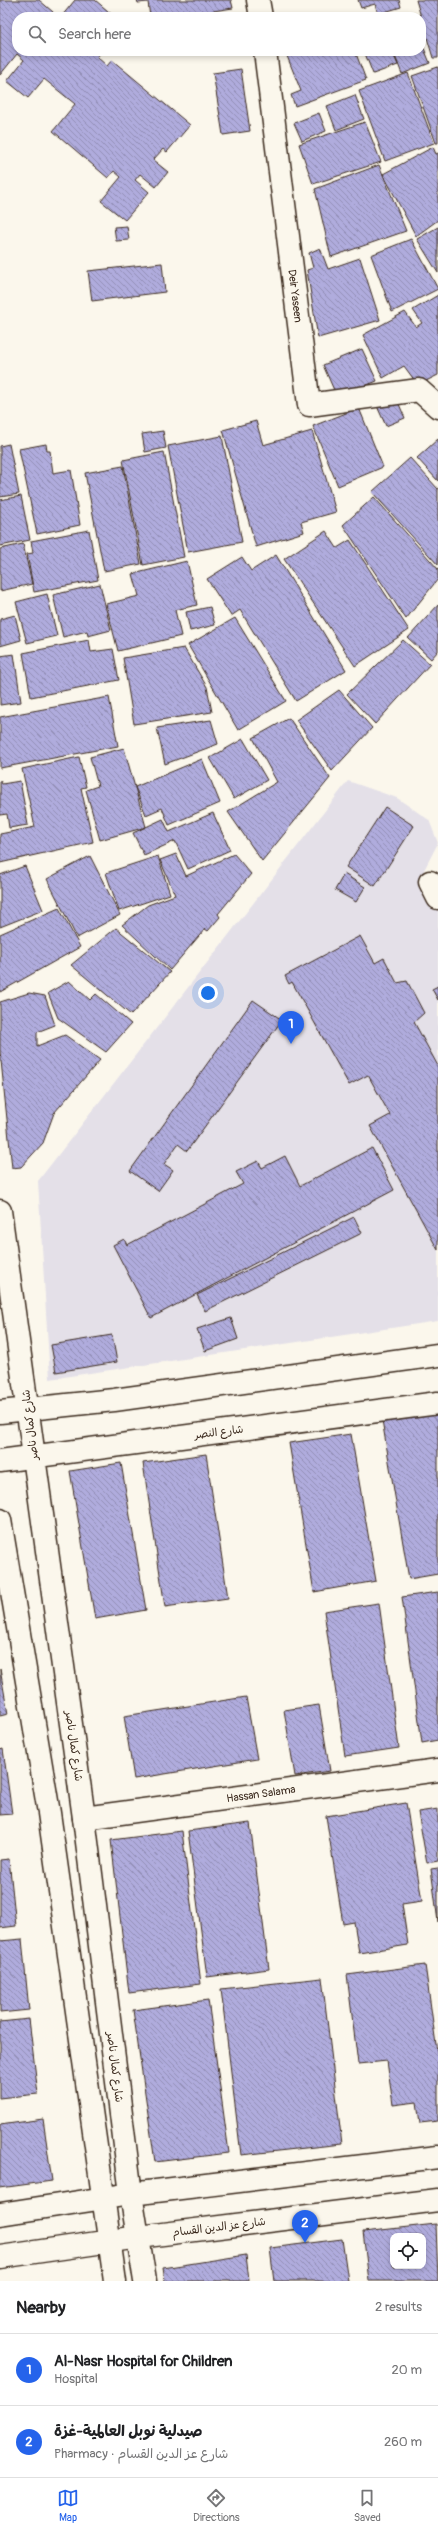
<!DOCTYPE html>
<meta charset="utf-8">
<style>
:root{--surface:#fff;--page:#f2f2f2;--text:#202124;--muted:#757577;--line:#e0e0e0;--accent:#2563eb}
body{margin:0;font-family:Pangolin,"Playpen Sans Arabic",sans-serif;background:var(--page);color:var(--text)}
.controls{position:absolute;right:12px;bottom:12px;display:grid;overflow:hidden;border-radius:8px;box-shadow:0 2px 6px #0003}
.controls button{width:36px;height:36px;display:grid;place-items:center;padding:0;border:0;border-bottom:1px solid var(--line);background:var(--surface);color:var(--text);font:20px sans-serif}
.you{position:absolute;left:208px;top:993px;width:14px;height:14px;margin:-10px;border:3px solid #fff;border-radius:50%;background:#1a73e8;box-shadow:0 0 0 6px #1a73e833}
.badge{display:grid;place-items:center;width:26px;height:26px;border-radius:50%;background:var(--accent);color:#fff;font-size:13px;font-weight:700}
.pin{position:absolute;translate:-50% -33px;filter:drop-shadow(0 1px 2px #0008)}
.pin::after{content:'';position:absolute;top:21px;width:14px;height:12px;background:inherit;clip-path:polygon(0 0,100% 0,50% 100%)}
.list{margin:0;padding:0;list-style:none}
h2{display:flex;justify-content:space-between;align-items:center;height:52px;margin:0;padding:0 16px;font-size:17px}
h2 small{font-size:13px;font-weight:400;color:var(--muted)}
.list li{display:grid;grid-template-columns:26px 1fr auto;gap:12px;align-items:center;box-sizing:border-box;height:72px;padding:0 16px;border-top:1px solid var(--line)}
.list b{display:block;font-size:15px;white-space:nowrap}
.list p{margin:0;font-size:13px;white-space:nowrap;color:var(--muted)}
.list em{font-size:13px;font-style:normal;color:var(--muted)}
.icon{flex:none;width:22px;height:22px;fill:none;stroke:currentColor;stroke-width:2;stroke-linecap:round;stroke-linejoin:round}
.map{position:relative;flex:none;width:438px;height:2281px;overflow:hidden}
.search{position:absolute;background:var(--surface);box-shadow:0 2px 6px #0003;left:12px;right:12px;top:12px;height:44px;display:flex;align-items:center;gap:10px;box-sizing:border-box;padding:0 14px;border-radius:16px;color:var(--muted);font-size:15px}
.sheet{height:196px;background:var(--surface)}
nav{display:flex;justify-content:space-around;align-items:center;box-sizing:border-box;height:56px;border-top:1px solid var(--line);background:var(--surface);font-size:11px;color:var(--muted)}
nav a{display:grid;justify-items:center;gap:2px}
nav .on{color:var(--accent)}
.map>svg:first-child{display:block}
.built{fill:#e4e0e8}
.building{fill:url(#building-back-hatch);stroke:#3b2a1e;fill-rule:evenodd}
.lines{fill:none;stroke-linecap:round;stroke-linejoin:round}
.minor-casing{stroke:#3b2a1e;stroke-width:25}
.secondary-casing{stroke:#3b2a1e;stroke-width:25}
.minor{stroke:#fbf7ec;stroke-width:22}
.secondary{stroke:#fbf7ec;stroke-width:22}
.labels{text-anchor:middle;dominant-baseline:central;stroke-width:3.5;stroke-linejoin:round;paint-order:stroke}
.street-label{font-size:11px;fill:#3b2a1e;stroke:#fbf7ec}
</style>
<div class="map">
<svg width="438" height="2281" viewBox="0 0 438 2281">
<defs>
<pattern id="building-back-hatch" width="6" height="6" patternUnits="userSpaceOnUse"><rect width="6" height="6" fill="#b0acdd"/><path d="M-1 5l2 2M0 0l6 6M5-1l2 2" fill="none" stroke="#908cb3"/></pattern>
</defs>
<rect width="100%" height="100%" fill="#fbf7ec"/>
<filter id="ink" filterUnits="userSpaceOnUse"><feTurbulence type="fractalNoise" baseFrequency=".025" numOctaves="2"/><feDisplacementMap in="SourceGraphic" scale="8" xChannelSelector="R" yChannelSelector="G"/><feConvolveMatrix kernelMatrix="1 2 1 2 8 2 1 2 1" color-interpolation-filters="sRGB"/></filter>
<g filter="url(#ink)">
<!-- built -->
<path class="built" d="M348,781L397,798L429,820L438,843L422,874L438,906V1321L50,1379L38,1181Z"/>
<!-- building -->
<path class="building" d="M0,0H39L53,12L51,17H17V51H102L97,57L107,66L112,60L190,125L167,152L163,149L153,160L168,172L156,187L140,174L135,180L149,192L125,220L101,201L121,177L114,171L108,178L53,131L75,104L44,79L28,98L7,81L24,60L17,54L0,75Z
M75,0H95L115,17H61Z
M137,0H231L233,8L174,17H150L148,2L138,3Z
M358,0H399L401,7L378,14L375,4L361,8Z
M416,0H438V58H433Z
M421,41L430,63L402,74L393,51H421Z
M285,51H355L366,80L295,106L291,95L301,91Z
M364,51H392L398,65L373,74Z
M438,67V143H436L412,76Z
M241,69L250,131L223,135L213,73Z
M408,73L434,143L385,161L359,91Z
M355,95L364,119L336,130L327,106Z
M319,113L326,131L302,141L294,123Z
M365,122L381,162L313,184L299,144Z
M433,147L436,154L438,153V220L416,236L383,174Z
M379,165L406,231L331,257L315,189Z
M127,226L129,240L116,241L114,227Z
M438,227V273L417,239Z
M411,239L438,289L392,312L371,255Z
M320,248L328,269L360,258L380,320L318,338L307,270L313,268L309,253Z
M162,263L165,292L92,301L88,271Z
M438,295V375L418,385L404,366L383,378L363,335L405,312L416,327L422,323L413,310Z
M362,349L377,381L337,397L323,365Z
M395,395L405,418L386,426L376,404Z
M359,408L383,467L338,486L313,426Z
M256,421L263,445L312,431L336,512L301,522L304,532L256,547L223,430Z
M163,431L166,448L145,452L142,434Z
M222,436L242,542L188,552L168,446Z
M438,439V481L417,458Z
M9,444L19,494L0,497V446Z
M46,444L47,451H50L53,473L71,470L80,525L37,534L19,449Z
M164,452L184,557L143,565L123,460Z
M410,458L438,489V565L372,492Z
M123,466L141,564L104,571L85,473Z
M21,496L30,540L0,546V500Z
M374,497L438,569V579L406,619L343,525Z
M89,530L98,580L34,592L27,554L33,553L31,541Z
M326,531L337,548L350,540L409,630L355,666L284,559Z
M23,544L32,584L0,591V549Z
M276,555L346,670L296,701L240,610L231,616L207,579L242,557L251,571Z
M187,561L197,605L175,610L181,636L118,651L106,604L139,596L133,574Z
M100,584L111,630L88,636L87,631L63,637L53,595Z
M47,594L57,636L27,643L16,602Z
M438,605V651L431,659L408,638Z
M210,607L215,625L190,631L186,612Z
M15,615L21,640L0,646V619Z
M235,618L286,701L238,730L188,645Z
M89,640L91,652L113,649L119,680L31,697L23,653Z
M403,640L430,664L375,724L347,694Z
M184,648L207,687L212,712L134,724L123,658Z
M14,654L21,702L0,705V656Z
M339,690L372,728L332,771L296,720Z
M109,697L118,746L0,768V717Z
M289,718L330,778L262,861L228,812L277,782L253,738Z
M211,720L218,744L165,764L157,728Z
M243,739L267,780L234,799L210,758Z
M124,748L146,827L100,840L86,790L98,786L90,757Z
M79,757L86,787L81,788L93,842L0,863V834L35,827L22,769Z
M202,759L220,803L169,825L162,808L146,815L135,787Z
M0,780L2,784L20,781L28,825L9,828L7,814L0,815Z
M385,807L414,826L375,886L346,867Z
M213,813L230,850L188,869L175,841L144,855L133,833L163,819L169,832Z
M176,854L186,876L234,854L251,874L218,914L220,917L208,931L205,929L170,970L122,925L148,905L175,895L160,860Z
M90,856L120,915L77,938L47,879Z
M158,856L170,894L119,911L106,873Z
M25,866L43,910L0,927V875Z
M344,874L365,887L356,902L335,890Z
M59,908L80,947L0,992V934Z
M116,928L170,972L131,1015L71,965Z
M360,936L375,963L384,958L397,983L407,981L424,1013L414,1022L438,1066V1250L370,1126L390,1115L368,1075L349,1085L292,982L289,984L285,976Z
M69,981L90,1000L96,994L131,1024L106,1052L58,1018L48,993Z
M438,986V1000L432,989Z
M29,993L45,996L55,1025L37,1032V1046L65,1035L100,1060L54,1113L43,1143L21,1167L12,1168L0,1051V1002Z
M253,1000L282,1020L187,1151L178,1144L164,1164L173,1170L158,1191L130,1171Z
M372,1148L394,1190L151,1318L113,1245L124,1239L127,1245L243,1184L236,1172L258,1161L262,1168L285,1156L300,1186Z
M354,1217L362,1233L205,1311L197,1295Z
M231,1318L238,1339L205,1351L197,1329Z
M112,1335L117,1362L56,1372L51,1345Z
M438,1411V1574L409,1579L382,1420Z
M351,1434L376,1581L314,1592L289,1443Z
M206,1454L228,1598L165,1607L143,1463Z
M121,1463L146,1610L95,1619L70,1471Z
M438,1592V1740L422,1743L402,1597Z
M379,1603L399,1748L345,1756L324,1611Z
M0,1669L8,1714L0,1716Z
M246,1697L257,1759L134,1779L124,1716Z
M319,1705L330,1771L295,1776L284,1710Z
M3,1749L12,1814L0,1815V1750Z
M406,1803L422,1901L402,1904L408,1945L359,1953L354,1922L343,1924L326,1816Z
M438,1809V1861L427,1863L418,1812Z
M250,1823L269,1969L207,1977L188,1831Z
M182,1831L201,1984L129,1993L111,1840Z
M9,1859L16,1926L0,1928V1860Z
M438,1868V1922L431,1869Z
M22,1939L29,2010L0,2013V1941Z
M425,1965L438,2059V2121L420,2123L417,2102L393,2105L387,2061L358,2064L347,1975Z
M322,1978L342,2144L241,2155L221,1989Z
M208,2000L229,2153L155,2162L133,2010Z
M29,2019L38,2094L0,2098V2022Z
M43,2119L52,2181L0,2188V2125Z
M436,2224L438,2281H369L363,2232ZM393,2236H423V2266H393Z
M342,2239L348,2281H274L270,2248Z
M246,2255L249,2281H165L163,2268Z"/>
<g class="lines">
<!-- minor casing -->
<g class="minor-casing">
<path id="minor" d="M258,0L261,17
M265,51L309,405L419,390L438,407
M430,882L438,898
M84,1818L438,1770"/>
</g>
<!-- secondary casing -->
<g class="secondary-casing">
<path id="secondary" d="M0,1211L84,1818L131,2194L145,2281
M0,1412L114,1400L438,1355
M0,1461L438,1403
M0,1520L49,1813L115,2281
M0,2214L131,2194L438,2157
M0,2257L139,2237L438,2200"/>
</g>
<!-- minor -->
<use href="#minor" class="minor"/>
<!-- secondary -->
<use href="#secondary" class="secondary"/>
</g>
</g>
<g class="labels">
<!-- street labels -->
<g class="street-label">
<text transform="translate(295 296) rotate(83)">Deir Yaseen</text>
<text transform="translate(30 1425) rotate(-97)">شارع كمال ناصر</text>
<text transform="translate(219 1432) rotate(-7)">شارع النصر</text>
<text transform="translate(74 1746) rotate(82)">شارع كمال ناصر</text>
<text transform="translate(261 1794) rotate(-8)">Hassan Salama</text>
<text transform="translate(115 2067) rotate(83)">شارع كمال ناصر</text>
<text transform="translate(219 2227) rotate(-7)">شارع عز الدين القسام</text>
</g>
</g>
</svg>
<div class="controls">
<button><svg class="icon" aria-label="locate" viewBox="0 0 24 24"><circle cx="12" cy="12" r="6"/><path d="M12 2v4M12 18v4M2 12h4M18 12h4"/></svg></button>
</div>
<div class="you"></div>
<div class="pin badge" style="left:291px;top:1044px">1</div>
<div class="pin badge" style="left:305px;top:2243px">2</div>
<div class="search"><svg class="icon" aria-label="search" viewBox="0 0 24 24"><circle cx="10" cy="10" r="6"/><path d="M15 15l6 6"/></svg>Search here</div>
</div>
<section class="sheet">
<h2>Nearby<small>2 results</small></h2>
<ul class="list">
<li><span class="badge">1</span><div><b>Al-Nasr Hospital for Children</b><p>Hospital</p></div><em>20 m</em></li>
<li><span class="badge">2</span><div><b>صيدلية نوبل العالمية-غزة</b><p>Pharmacy · شارع عز الدين القسام</p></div><em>260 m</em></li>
</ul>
</section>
<nav>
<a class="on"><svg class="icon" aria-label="map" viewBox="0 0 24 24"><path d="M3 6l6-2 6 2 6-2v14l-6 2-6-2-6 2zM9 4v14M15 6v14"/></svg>Map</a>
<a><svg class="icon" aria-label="directions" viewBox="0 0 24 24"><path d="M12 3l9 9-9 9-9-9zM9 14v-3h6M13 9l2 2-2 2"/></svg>Directions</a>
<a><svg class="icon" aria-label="saved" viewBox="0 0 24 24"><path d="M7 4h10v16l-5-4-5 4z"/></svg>Saved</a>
</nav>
